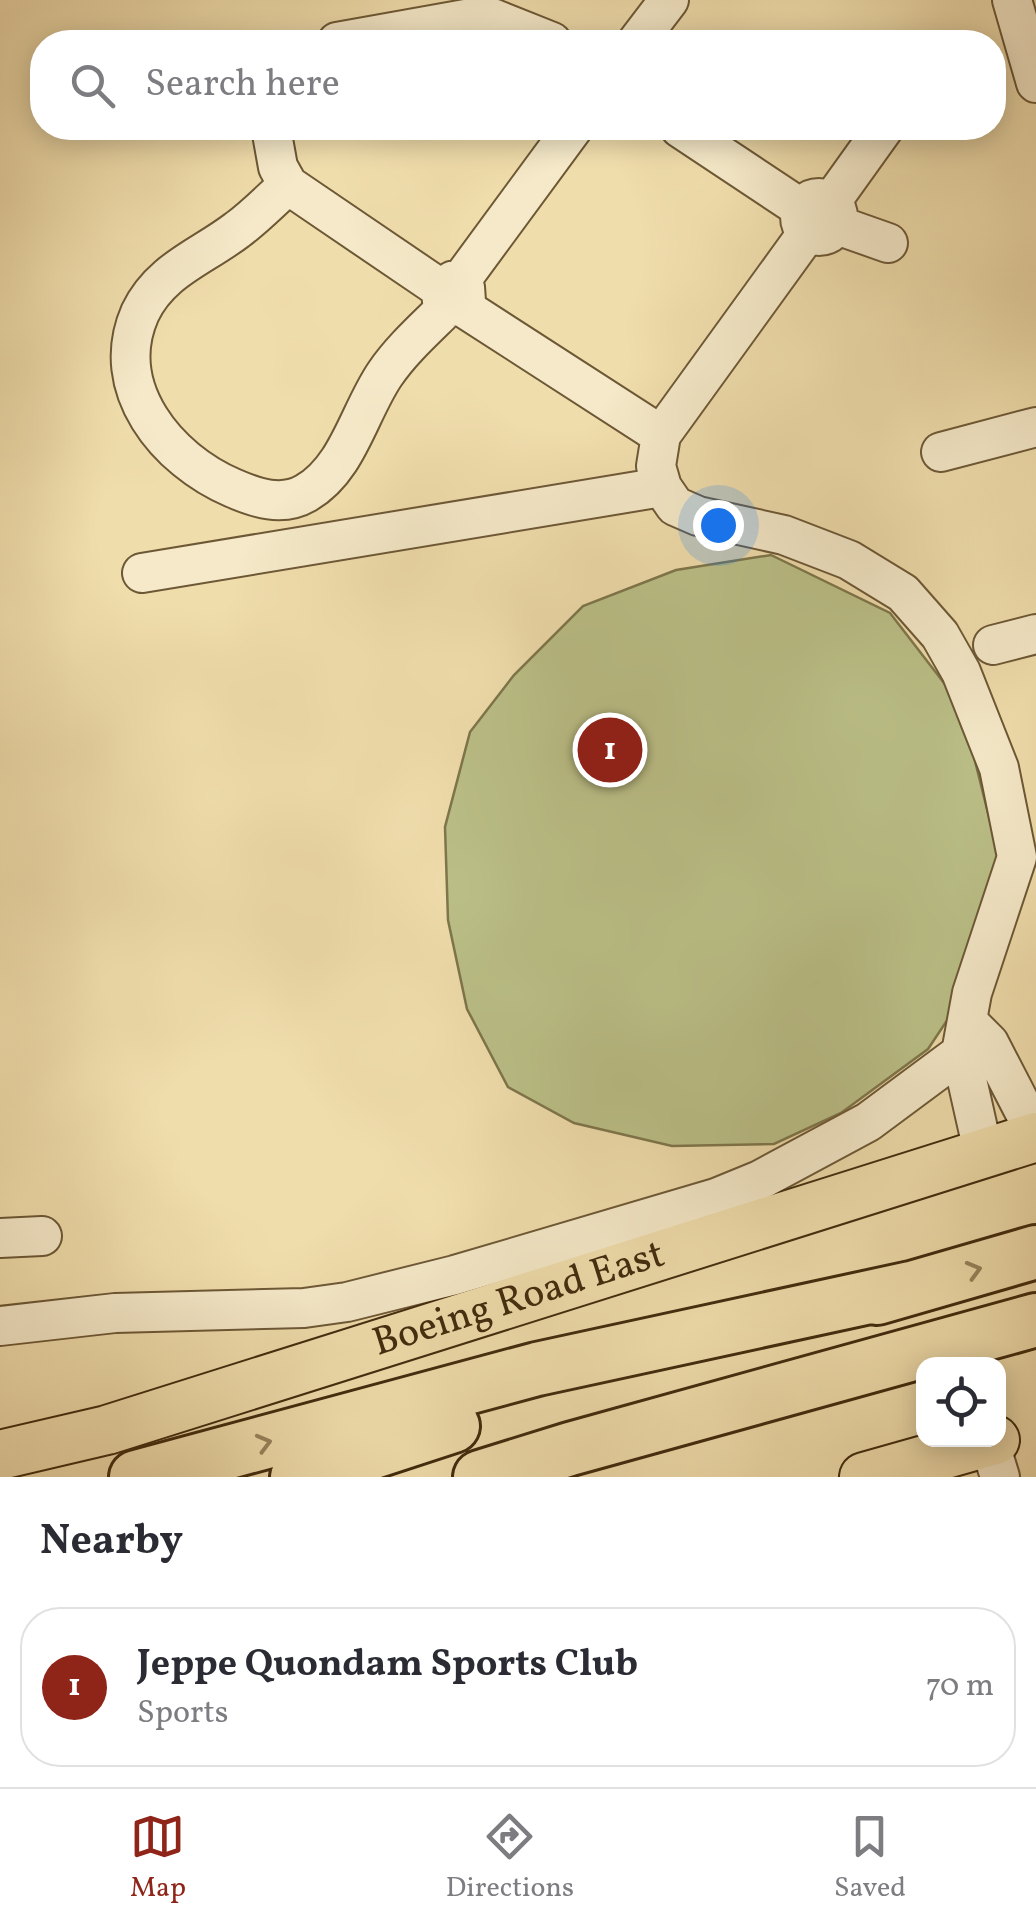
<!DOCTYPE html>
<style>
:root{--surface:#fff;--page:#f7f7f7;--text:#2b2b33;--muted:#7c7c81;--line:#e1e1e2;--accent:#8f2418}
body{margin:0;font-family:Vollkorn,serif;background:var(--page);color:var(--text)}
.controls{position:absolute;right:30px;bottom:30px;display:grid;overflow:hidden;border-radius:20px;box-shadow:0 5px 25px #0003}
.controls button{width:90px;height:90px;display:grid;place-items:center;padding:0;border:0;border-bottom:2px solid var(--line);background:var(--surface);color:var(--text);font:50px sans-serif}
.you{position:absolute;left:718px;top:525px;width:35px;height:35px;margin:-25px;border:8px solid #fff;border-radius:50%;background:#1a73e8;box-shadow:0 0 0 15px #1a73e833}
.badge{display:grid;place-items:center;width:65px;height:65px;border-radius:50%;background:var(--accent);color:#fff;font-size:32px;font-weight:700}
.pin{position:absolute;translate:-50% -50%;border:5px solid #fff;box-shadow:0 2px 10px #0006}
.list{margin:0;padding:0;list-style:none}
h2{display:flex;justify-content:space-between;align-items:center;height:130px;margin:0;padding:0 40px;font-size:42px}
h2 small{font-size:32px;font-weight:400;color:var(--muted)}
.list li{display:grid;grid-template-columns:65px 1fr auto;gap:30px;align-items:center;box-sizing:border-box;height:160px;margin:0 20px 20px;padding:0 20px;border:2px solid var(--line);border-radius:40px}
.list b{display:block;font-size:38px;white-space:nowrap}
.list p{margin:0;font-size:32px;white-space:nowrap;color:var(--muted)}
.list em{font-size:32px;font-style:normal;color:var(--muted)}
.icon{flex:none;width:55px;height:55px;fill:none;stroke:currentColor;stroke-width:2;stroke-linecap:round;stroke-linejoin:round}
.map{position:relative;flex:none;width:1036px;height:1477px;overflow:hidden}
.search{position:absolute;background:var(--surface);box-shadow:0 5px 25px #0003;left:30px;right:30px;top:30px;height:110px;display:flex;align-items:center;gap:25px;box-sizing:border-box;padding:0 35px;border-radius:40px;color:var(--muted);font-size:38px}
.sheet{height:310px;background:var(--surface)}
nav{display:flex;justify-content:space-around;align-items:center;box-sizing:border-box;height:140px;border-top:2px solid var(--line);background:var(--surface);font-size:28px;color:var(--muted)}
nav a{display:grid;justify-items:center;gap:5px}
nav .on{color:var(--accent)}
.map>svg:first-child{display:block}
.green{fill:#bbc088;stroke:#7e764b;stroke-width:2.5}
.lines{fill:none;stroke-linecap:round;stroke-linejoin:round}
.minor-casing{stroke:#6d5836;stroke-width:42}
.major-casing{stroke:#412b0e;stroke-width:52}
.highway-casing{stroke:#412b0e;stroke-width:58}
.minor{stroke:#f5e9c9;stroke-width:38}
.major{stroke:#f0ddac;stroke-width:48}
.highway{stroke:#f0ddac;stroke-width:52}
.oneway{stroke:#98845d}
.labels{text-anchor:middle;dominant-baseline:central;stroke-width:8;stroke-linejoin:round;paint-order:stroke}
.street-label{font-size:40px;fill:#412b0e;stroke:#f5e9c9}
</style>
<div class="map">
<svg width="1036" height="1477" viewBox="0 0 1036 1477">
<rect width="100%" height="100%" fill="#f0ddac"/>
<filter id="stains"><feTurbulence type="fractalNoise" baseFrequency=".002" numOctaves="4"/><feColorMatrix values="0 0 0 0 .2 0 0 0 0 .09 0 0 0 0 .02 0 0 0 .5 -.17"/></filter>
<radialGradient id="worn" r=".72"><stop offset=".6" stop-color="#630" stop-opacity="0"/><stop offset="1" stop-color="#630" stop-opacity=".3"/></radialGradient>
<!-- green -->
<path class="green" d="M771,555L890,613L961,705L1001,865L968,989L928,1049L841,1113L774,1144L672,1146L574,1123L508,1087L467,1009L448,920L445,827L470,732L514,675L583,606L676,570Z"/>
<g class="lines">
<!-- minor casing -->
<g class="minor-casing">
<path id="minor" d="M1012,0L1036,83
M337,42L471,18H492L552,42
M637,42L669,0
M271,128L278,167L288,185L441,289
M680,128L802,209
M288,185C271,200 255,217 237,230C202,257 160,270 140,313C107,388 167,460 233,488C256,498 282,507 306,493C348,469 359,412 385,374C402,349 426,328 447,307L461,306L466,301L465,287L452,281L441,289L442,302L447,307
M800 217a19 19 0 1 1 38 0a19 19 0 1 1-38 0Z
M831,202L884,128
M837,225L888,243
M808,232L661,435L656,466L662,487L675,506L698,516L784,535L849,560L903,593L940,635L961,672L999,768L1017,857L972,993L961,1053L983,1151
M459,283L573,128
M461,306L661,435
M941,452L1036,427
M142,573L662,487
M993,645L1036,634
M970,1024L989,1043L1036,1134
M0,1238L42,1236
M0,1326L115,1313L304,1308L347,1302L455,1275L716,1198L760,1180L868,1122L961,1053L982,1046
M989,1441L1000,1477"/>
</g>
<!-- major casing -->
<g class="major-casing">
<g id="major">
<path id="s1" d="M0,1455L107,1430L1036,1137"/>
<path d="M864,1477L995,1440"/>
</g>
</g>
<!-- highway casing -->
<g class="highway-casing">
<path id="highway" d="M877,1298L1036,1252
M136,1477L537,1369L911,1288
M297,1477L453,1426
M480,1477L570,1449L1036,1320"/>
</g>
<!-- minor -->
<use href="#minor" class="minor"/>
<!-- major -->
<use href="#major" class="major"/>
<!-- highway -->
<use href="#highway" class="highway"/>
</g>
<!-- one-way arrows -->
<defs><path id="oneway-chevron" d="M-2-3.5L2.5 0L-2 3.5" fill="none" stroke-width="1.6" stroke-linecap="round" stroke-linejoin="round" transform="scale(2.5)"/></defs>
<g class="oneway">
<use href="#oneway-chevron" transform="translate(974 1270) rotate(-16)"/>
<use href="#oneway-chevron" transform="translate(264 1443) rotate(-15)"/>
</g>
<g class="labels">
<!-- street labels -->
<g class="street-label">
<text stroke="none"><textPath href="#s1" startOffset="542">Boeing Road East</textPath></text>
</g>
</g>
<rect width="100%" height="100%" filter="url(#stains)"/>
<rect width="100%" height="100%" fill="url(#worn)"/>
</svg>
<div class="controls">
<button><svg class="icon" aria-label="locate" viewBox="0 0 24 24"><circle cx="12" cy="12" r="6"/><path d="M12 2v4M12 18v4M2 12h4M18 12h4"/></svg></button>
</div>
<div class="you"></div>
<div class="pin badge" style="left:610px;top:750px">1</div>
<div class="search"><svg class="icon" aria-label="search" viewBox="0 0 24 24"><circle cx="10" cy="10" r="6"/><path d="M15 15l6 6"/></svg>Search here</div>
</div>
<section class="sheet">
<h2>Nearby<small></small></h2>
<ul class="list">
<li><span class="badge">1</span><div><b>Jeppe Quondam Sports Club</b><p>Sports</p></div><em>70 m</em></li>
</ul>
</section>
<nav>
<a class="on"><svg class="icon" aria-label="map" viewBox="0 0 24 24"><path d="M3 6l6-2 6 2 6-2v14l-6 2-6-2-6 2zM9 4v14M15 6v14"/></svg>Map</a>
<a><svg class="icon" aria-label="directions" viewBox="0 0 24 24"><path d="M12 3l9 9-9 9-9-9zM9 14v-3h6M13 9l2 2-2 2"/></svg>Directions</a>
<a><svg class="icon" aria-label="saved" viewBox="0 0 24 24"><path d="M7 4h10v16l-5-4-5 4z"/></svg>Saved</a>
</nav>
